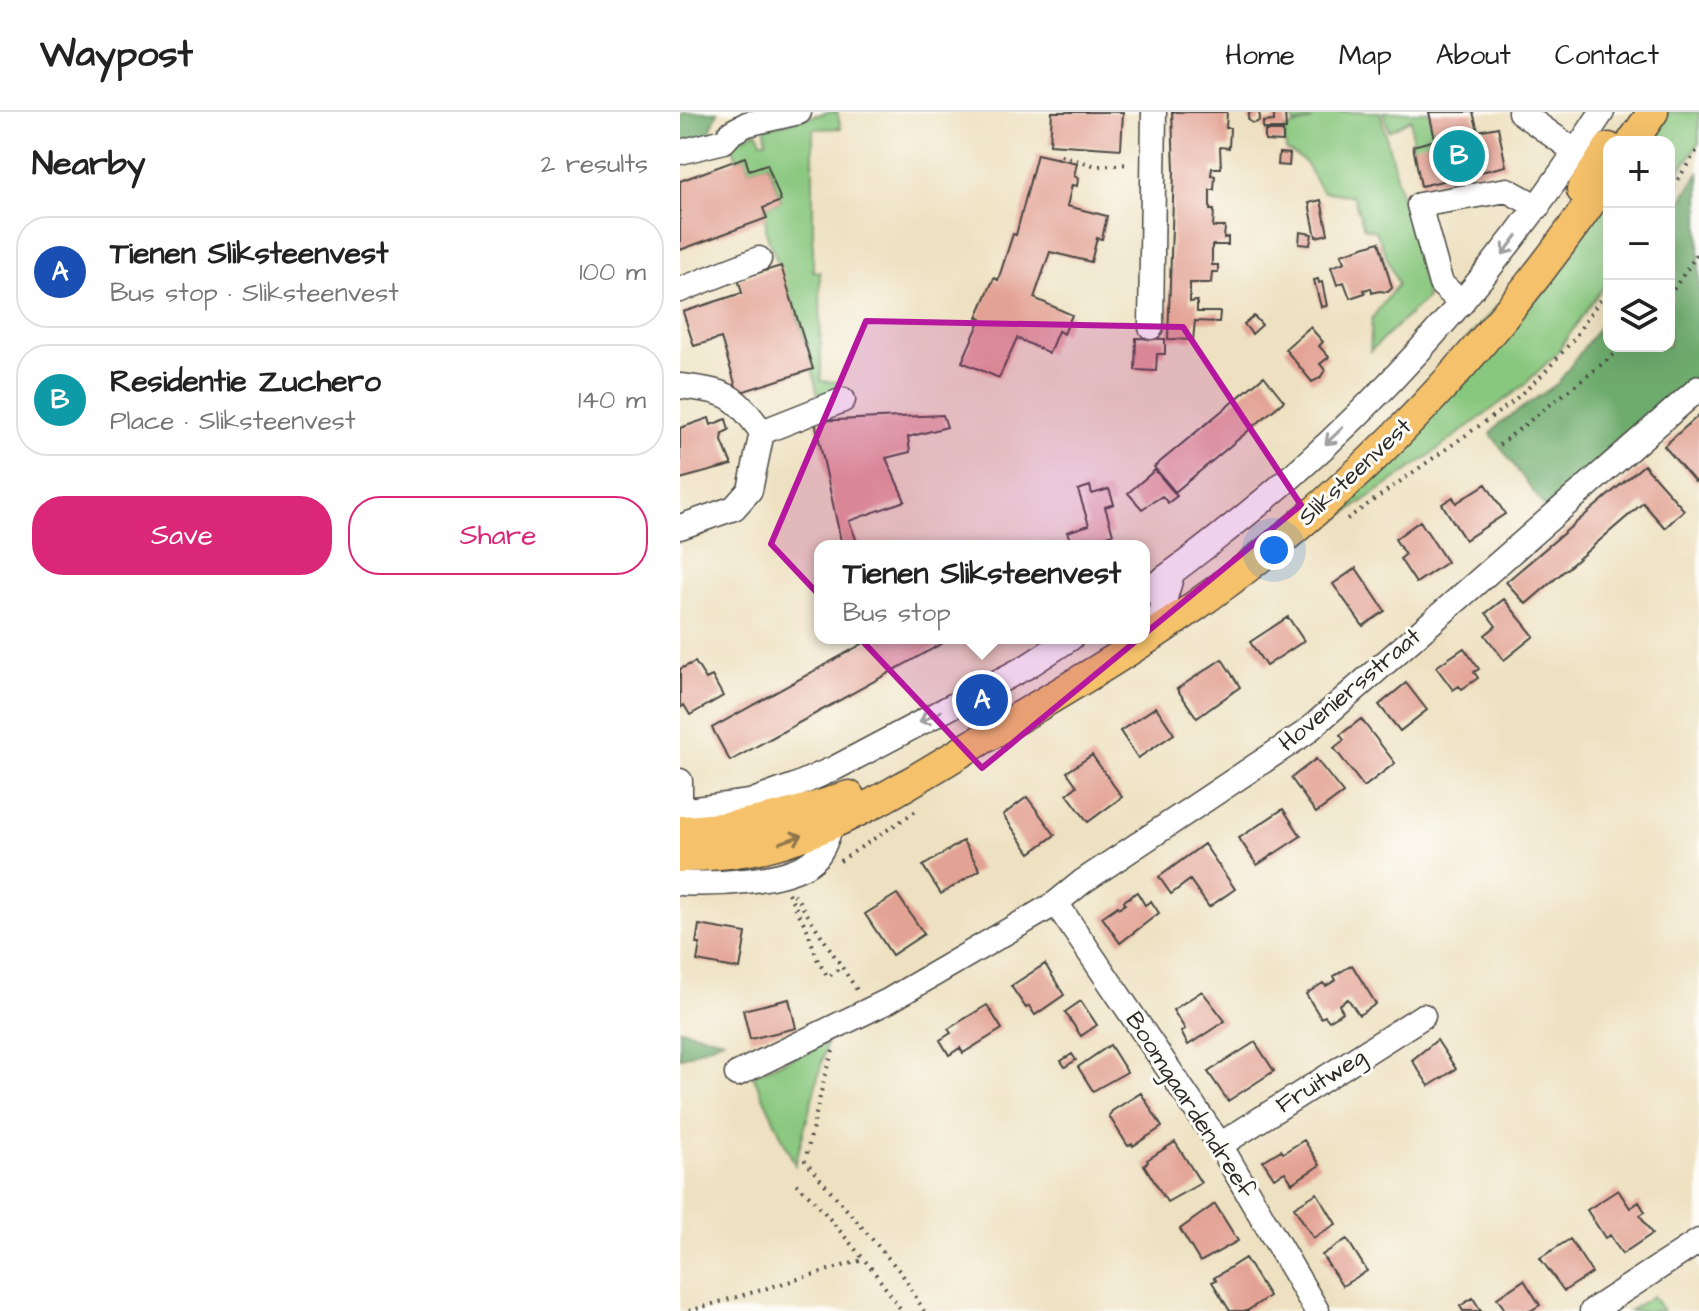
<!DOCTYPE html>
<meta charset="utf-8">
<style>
:root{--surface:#fff;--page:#f2f2f2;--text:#222;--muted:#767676;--line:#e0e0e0;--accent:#db2777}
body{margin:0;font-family:"Architects Daughter",sans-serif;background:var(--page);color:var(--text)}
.controls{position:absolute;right:24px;top:24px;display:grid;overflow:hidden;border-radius:16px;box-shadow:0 8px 32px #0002}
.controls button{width:72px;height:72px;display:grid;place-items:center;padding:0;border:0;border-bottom:2px solid var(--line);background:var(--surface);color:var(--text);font:40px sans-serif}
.you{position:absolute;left:594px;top:438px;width:28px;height:28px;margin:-20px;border:6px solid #fff;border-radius:50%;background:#1a73e8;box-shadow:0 0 0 12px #1a73e833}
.badge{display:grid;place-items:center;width:52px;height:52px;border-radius:50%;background:var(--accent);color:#fff;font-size:26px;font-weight:700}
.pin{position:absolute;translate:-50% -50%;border:4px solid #fff;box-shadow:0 2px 8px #0006}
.popup{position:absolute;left:134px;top:428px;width:336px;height:104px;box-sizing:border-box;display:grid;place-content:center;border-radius:16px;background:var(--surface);filter:drop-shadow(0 2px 6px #0005);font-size:26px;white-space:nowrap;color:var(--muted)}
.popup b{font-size:30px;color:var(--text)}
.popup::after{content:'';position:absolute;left:50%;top:100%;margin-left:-16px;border:16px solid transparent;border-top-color:var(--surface)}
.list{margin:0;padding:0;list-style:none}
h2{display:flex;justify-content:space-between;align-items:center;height:104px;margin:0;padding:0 32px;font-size:34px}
h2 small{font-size:26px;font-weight:400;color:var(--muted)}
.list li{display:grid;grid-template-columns:52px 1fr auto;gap:24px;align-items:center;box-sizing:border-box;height:112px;margin:0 16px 16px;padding:0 16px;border:2px solid var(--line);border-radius:32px}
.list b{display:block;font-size:30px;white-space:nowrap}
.list p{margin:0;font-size:26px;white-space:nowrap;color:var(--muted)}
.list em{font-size:26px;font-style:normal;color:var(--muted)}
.actions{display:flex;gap:16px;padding:24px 32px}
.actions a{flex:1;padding:18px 0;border:2px solid var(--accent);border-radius:32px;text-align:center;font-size:28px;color:var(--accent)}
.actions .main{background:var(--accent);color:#fff}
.icon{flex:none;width:44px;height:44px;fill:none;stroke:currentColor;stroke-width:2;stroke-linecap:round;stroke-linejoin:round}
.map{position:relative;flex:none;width:1019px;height:1199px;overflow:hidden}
header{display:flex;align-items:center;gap:48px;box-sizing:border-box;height:112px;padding:0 40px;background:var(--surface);border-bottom:2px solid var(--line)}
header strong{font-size:38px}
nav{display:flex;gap:44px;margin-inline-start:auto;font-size:28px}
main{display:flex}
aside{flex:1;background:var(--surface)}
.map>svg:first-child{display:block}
.green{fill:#88c77e;stroke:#5a7954;stroke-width:2}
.forest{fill:#6eac6d;stroke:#4c6c4c;stroke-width:2}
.building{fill:#e3a394}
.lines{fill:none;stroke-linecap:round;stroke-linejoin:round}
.minor-casing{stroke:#484642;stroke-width:27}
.major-casing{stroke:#484642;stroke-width:33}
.path{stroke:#484642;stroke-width:4;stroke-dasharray:2 6;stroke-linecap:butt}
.minor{stroke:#fff;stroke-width:24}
.major{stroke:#f5c16b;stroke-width:30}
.oneway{stroke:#a0a0a0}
.oneway2{stroke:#90764b}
.marked{fill:#b5179e;fill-opacity:0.2;stroke:#b5179e;stroke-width:6;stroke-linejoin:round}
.labels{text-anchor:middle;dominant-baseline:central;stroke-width:6;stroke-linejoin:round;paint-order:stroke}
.street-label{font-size:24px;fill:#2b2b2b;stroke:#fdfcf7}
</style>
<header>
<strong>Waypost</strong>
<nav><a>Home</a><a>Map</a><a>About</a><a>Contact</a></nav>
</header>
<main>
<aside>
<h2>Nearby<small>2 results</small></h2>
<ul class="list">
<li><span class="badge" style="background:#1a4fb4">A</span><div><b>Tienen Sliksteenvest</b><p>Bus stop · Sliksteenvest</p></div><em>100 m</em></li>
<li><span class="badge" style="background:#0f9aa8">B</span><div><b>Residentie Zuchero</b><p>Place · Sliksteenvest</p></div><em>140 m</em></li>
</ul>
<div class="actions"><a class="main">Save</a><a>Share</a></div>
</aside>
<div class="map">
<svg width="1019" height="1199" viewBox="0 0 1019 1199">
<rect width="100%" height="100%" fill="#fdfcf7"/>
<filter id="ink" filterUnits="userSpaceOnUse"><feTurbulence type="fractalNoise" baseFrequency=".0125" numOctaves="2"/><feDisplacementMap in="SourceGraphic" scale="16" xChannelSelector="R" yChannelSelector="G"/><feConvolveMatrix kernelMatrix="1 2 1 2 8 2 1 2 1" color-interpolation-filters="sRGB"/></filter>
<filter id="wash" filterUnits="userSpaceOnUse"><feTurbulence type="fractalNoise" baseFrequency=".006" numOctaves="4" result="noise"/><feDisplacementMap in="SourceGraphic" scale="32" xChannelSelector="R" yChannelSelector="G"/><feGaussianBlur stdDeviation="1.8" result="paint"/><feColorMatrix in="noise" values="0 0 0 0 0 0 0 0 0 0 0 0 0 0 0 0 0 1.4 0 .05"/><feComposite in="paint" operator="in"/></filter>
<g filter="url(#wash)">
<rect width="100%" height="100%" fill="#eee1c1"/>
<!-- green -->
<path class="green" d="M149,0H157L161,16L133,17V159L140,160L141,269L157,270L158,278L138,285C129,231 109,178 88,126C85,117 87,106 83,96L101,89L88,52L69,58L65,46L57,48L52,31L77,19L81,29H86L85,16Z
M612,0H700L747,186L690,239L692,206L718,172L696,119L684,116L673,84L642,79L623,48L606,38L604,17L633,8L614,12Z
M703,0H749L757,36L733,41L731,7L709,19Z
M979,0H1019V31L989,74V30H959Z
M929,73V166L875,243L843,274L742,349L495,518L576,456Z
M147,930L115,1053L73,963Z
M973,1184L983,1199H949Z"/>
<!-- forest -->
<path class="forest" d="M3,0H38L26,28L0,34V4L3,3Z
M1019,61V260L867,398L811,322L819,312L878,271L929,201V234H989V107Z
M0,917L43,928L0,946Z"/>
<g id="blocks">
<!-- building -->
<path class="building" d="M568 5a6 6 0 1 1 12 0a6 6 0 1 1-12 0Z
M372,0H443L441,37L370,32Z
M492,0H547L546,16H550L549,36L540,35L541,56H532L531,63L535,64L534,78H530V98H534L533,115H545L544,126L548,125V133H532V153H538V160H532L531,171H510V190L517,189V200H540L539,210L515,209L513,228L488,227L494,59Z
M594,0H605L606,17H583V10L594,9Z
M749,0H793L798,19L818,15L826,54L741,74L733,34L755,28Z
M585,19H603V30L585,29Z
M599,41L610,42L609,54L598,53Z
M357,42L397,51L394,64L398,66L397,74L392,73L387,94L427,104L422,127L417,126L411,150L370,140L354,186L392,203L384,222L378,219L369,241L337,226L319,266L282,250L301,207L297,205L314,166L318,168L333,122L336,123Z
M65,45L69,58L87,52L101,89L83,96L87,106L0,138V69Z
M641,88L648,122L636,125L629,91Z
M620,120L632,122L630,133L619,132Z
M699,130L712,176L708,180L699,179L692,181L691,176L684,178L685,181L670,186L664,170L657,173L651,155L665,150L661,142Z
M101,154L133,257L58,281L41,226L14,234L3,200L62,181L58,167Z
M638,167L639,171L642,170L647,194L641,195L634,168Z
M574,204L582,213L572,222L564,212Z
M630,215L643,230L639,234L649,245L640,252L645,258L640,266L632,270L605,237Z
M456,226L485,227V242H477L476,259L455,258Z
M584,264L604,289L495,380L474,355Z
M263,303L267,315L228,325L230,340L206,346L225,389L169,409L178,432L166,434L161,429L135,309Z
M1019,303V366L1015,370L984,334Z
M29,306L31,313L46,307L49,318L43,321L42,329L52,353L0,367V316Z
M964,353L1004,398L985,416L963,391L846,492L826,470Z
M475,358L497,384L488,391L482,384L462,397L448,381Z
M806,372L825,402L785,428L762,392L773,385L776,391Z
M410,374L412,382L429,377L434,392L425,395L433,422L425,425L428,434H382L391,430L387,420L409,413L398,378Z
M740,409L767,450L736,471L720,447L725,443L715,427Z
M676,456L705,499L683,514L653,472Z
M824,487L854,524L824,548L805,523L816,514L806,501Z
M608,505L624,529L586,554L570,530Z
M193,526H260L263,531L50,649L32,616Z
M784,536L799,557L794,560L798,566L782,577L779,574L773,578L756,555Z
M542,547L560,575L517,606L497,577Z
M15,550L26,567L32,564L43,584L10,603L4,593L0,596V557Z
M726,571L747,598L720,619L699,593Z
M476,595L494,622L458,646L440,619Z
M681,607L715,651L684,675L654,636L664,628L660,623Z
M412,643L442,685L408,710L387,682L397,674L387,660Z
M636,647L663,681L636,701L611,666Z
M347,685L375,723L350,741L323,703Z
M603,697L621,724L577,753L559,726Z
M283,729L300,758L261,782L243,754Z
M524,732L555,777L529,795L510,768L491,782L479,765Z
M457,780L465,793L471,789L479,801L440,831L422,805L438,794L439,796L445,792L444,789Z
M217,782L244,822L212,843L185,802Z
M19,813L66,821L60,857L17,849L20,832H16Z
M365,852L384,883L355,903L349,894L346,896L331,874Z
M672,853L696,892L679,903L668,887L659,893L663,900L649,909L645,904L641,906L626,882L643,871L646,874L656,868L654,864Z
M522,879L545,909L508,933L501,920L505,917L493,898Z
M109,887L116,916L70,927L63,898Z
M401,889L417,913L401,924L385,900Z
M307,893L322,917L283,941L280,936L269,943L260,928L271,921L268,917Z
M757,928L776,957L749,974L732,948Z
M575,930L594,959L548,989L528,960Z
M430,933L447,960L413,979L398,955Z
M392,942L396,948L385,955L381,949Z
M461,981L482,1015L453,1034L452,1032L448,1034L429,1004L432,999Z
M624,1028L640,1053L612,1071L605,1060L594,1066L583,1049L601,1038L603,1041Z
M495,1030L521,1071L487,1090L464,1053L468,1050L467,1048Z
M938,1078L950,1096L959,1090L965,1100L960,1103L972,1122L942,1142L930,1123L925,1126L907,1098Z
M637,1081L656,1112L633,1126L614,1095Z
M535,1092L558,1129L520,1150L500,1117Z
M667,1127L687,1159L662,1174L642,1143Z
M890,1127L912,1161L884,1179L860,1146Z
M565,1146L589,1184L567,1199H550L532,1170L536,1168L534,1166Z
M844,1168L860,1193L850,1199H826L817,1186Z
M793,1186L801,1199H783L780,1194Z"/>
</g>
</g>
<g filter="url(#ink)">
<use href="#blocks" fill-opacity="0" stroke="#484642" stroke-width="2"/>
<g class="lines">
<!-- minor casing -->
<g class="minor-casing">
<path id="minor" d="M840,0L896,40
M0,40L44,29L52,20L67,12L119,0
M0,178L79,147
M782,191L761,172L739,93L827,78L858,95
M471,215L474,0
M0,274C48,280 53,281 82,320L163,288
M0,415L54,396L70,378L82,320
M464,480C498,458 529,432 561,407C704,292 822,154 922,0
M480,503L492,462
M0,669V697
M0,699L70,690L117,673L155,656L348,554L391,526
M0,771C34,773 103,770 131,750C143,741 147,724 152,711
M376,791L540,1033L637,1199
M57,962L208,889L376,791L402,770L625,621L1019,276
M540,1033L743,904
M912,1199L1019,1129"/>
</g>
<!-- major casing -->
<g class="major-casing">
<path id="major" d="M952,30L973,0
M902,78L929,36
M0,719C60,717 113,704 169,684
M0,745C32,743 65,741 96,732C173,710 242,663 311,622C378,582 447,542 511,497C677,380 815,231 929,64"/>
</g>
<!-- path -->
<path class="path" d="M377,47L378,42L416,54L450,52
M989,81L1019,35
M989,184L1019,139
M819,333L945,234
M667,407L830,292L864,261L893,228L929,174
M160,749L236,699
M108,781L127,817L138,849L148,865L162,855
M114,782L177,878
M153,939L146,959L125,1049L222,1162L244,1199
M116,1072L133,1087L192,1157L222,1199
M9,1199L183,1148"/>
<!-- minor -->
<use href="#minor" class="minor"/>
<!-- major -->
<use href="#major" class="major"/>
</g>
<!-- one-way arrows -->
<defs><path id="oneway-shaft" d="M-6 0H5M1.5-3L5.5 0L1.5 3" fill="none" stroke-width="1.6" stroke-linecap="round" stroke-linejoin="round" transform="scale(2)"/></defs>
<g class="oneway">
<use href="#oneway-shaft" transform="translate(830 133) rotate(127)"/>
<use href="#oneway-shaft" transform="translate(654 324) rotate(136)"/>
<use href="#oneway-shaft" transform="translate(250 605) rotate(152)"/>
</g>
<use class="oneway2" href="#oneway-shaft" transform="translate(111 727) rotate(-19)"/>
</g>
<!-- marked area -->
<path class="marked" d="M186,209L503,215L621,393L302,656L91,432Z"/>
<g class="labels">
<!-- street labels -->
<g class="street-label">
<text transform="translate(675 360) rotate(-43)">Sliksteenvest</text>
<text transform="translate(670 578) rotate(-40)">Hoveniersstraat</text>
<text transform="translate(641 969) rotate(-32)">Fruitweg</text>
<text transform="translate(510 993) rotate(57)">Boomgaardendreef</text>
</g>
</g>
</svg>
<div class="controls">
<button>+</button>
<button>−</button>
<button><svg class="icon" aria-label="layers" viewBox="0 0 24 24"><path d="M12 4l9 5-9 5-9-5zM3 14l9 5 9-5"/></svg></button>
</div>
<div class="you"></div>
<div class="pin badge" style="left:302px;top:588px;background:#1a4fb4">A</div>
<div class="popup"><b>Tienen Sliksteenvest</b>Bus stop</div>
<div class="pin badge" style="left:779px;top:44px;background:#0f9aa8">B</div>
</div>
</main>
